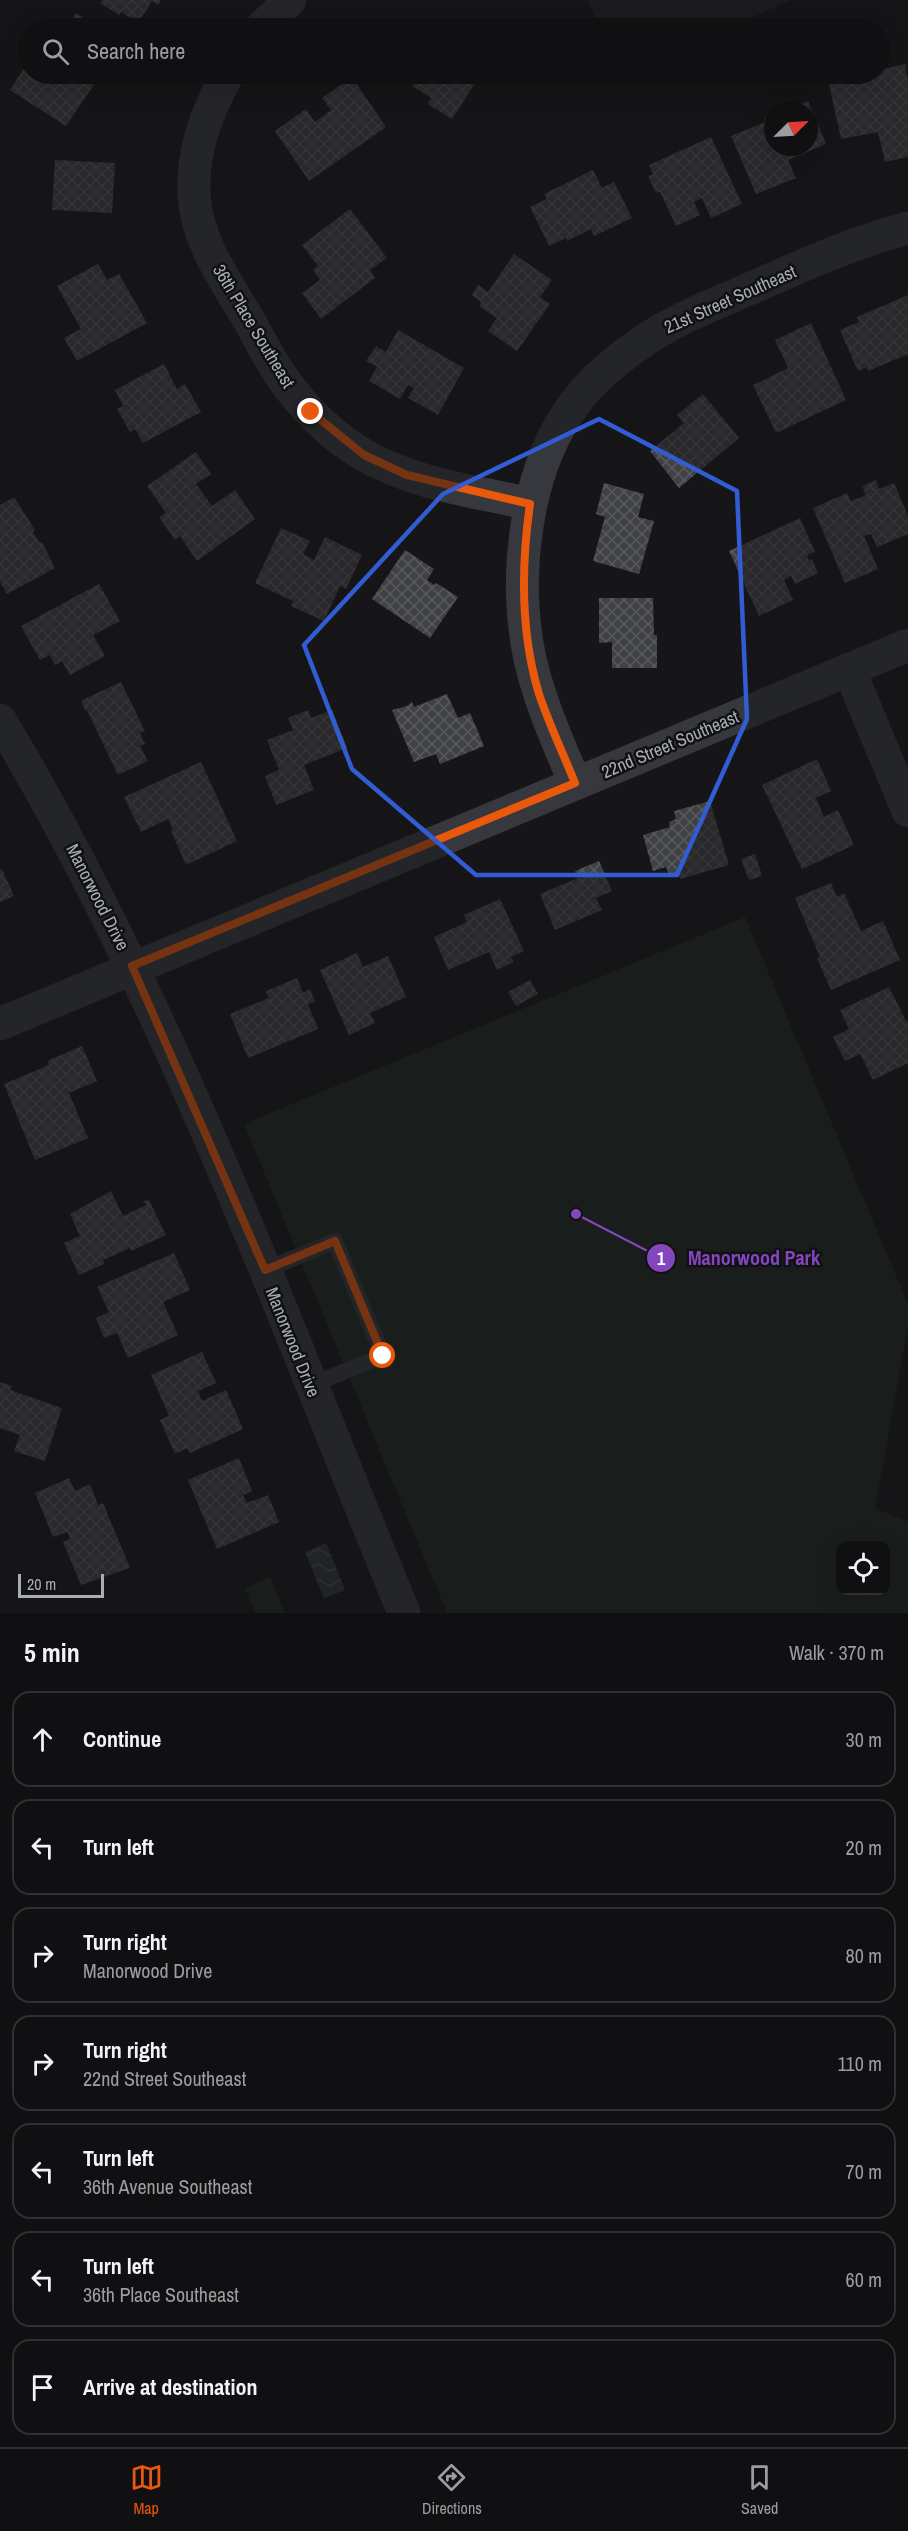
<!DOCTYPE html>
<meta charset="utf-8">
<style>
:root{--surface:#101012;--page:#1e1e20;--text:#f1f3f6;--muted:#9c9d9f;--line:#303032;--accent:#ea580c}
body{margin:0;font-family:"Archivo Narrow",sans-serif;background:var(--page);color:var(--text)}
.controls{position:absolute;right:18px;bottom:18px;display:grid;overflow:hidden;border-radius:12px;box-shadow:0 6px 24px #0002}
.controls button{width:54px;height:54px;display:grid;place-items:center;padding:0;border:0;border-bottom:2px solid var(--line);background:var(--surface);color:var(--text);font:30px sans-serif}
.compass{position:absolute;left:764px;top:102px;width:54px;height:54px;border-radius:50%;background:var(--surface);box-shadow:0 6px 24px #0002;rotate:66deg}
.scale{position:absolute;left:18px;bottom:15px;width:86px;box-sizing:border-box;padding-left:6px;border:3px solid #a8adb8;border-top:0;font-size:16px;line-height:21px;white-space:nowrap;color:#a8adb8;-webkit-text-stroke:4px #111113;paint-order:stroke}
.stop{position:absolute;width:18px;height:18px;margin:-14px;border:4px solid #ea580c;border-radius:50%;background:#fff}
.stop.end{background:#ea580c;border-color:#fff;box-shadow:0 2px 6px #0008}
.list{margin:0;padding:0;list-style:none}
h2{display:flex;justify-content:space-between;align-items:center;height:78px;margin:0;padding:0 24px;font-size:26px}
h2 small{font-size:20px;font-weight:400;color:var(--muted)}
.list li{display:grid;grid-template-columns:39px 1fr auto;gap:18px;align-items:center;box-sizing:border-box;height:96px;margin:0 12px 12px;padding:0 12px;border:2px solid var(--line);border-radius:18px}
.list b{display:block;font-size:22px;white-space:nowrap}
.list p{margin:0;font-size:20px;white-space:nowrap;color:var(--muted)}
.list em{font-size:20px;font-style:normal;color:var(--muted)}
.icon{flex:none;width:33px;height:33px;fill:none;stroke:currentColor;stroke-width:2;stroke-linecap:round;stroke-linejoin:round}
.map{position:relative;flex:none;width:908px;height:1613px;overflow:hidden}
.search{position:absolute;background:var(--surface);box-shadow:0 6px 24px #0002;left:18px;right:18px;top:18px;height:66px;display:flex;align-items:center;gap:15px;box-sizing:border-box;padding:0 21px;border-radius:33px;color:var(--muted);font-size:22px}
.sheet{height:834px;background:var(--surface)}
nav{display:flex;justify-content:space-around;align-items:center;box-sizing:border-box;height:84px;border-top:2px solid var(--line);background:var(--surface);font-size:16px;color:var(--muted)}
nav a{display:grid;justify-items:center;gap:3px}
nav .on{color:var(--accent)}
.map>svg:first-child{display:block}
.built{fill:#222225}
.green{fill:#1e261f;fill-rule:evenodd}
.water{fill:url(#water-waves)}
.building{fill:url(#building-cross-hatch)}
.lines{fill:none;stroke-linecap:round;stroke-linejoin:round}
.lane{stroke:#37383d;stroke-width:16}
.street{stroke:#37383d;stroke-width:33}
.route{stroke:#ea580c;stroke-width:8}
.marked{fill:none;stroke:#325cd3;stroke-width:4.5;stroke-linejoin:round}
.labels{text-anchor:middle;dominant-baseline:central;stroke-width:5;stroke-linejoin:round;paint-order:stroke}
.street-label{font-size:18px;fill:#a8adb8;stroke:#111113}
.leader{fill:none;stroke:#8446be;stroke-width:2}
.callout-dot{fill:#8446be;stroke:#111113;stroke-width:2}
.mark-label{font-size:18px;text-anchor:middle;font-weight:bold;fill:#fff}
.callout-label{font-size:20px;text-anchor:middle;font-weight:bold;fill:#8446be;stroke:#111113;stroke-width:5;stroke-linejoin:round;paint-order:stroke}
</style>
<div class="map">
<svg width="908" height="1613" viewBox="0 0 908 1613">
<defs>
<pattern id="water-waves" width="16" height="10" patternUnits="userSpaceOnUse" patternTransform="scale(1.5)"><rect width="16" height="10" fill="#2c353c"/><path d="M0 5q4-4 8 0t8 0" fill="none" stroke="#485056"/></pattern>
<pattern id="building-cross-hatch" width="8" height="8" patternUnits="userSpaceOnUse" patternTransform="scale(1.5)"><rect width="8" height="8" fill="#404145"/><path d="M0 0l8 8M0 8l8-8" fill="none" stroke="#595a5e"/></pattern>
</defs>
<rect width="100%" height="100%" fill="#161618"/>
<!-- built -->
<path class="built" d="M587,0H791L728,28H600Z"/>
<!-- green -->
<path class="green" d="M745,917L908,1304V1325L875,1508L908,1522V1613H447L244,1124ZM840,1546H886V1590H840Z
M269,1577H270L285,1613H255L245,1588Z"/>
<!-- water -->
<path class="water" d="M326,1543L345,1590L324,1598L305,1552Z"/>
<!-- building -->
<path class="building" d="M102,0H161L158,5L152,1L138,23L121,12L119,15L100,3Z
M76,13L100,28H66Z
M438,17L456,28H431Z
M28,62V74H101L66,126L10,90Z
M905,64L908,81V157L885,162L878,132L841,139L829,84L880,74V70Z
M420,74H481L452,119L428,104L431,98L412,86Z
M352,77L386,127L309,181L275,131L306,109L315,122L331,110L322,98Z
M808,101L826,144L788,160L796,178L756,194L731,136L765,122L764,119L773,115V147H809V111H783Z
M711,137L742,204L711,218L702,198L694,202L700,215L676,226L660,192L656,193L648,176L653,174L649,165Z
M55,160L115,163L112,213L52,210Z
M593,170L602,188L614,182L632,218L594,236L591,229L567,241L566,238L549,246L530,207L547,199L544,194Z
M350,209L387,258L370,270L375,278L321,319L302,293L320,280L313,270L318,266L302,245Z
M514,254L552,280L540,297L550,304L517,351L488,331L497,318L479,306L481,302L472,295L478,285L488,292Z
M98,264L107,280L119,274L147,323L77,361L64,338L81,329L57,286Z
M908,295V354L868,371L867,367L858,371L840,330L859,322L857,317Z
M811,323L846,400L776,433L753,385L788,368L775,340Z
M398,330L464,368L438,415L408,398L414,388L408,385L400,399L369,381L377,367L366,361L376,346L386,352Z
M164,364L177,389L185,384L201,412L143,443L135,429L130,432L117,409L123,406L115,390Z
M703,394L739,438L679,488L650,451L684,423L677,415Z
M196,452L211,474L196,484L212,506L235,490L255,519L197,561L180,536L175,540L159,517L166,513L147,486Z
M876,480L879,489L894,483L908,516V534L877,547L871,534L864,536L878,569L845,583L813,508L847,493L851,501L866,495L862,486Z
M604,483L644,494L638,517L654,521L639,574L593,561L605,517L596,514Z
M14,497L35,530L33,532L40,543L42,542L55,568L7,594L0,582V505Z
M800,518L815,552L807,555L809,561L812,559L818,573L795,584L791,576L784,580L793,600L759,616L729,551Z
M281,528L310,541L303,554L314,560L325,537L362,555L346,589L340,586L324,621L291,606L293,601L255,583Z
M405,550L434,569L427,580L434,585L436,583L458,597L430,638L372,599Z
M99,584L120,621L93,635L105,656L70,675L62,661L55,665L50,655L40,660L21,626Z
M599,598H653L654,635H657V668H612V642L599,643Z
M121,682L145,731L140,733L145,744L140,746L148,761L118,775L87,710L86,711L82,704V700Z
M447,694L458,718L470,713L484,746L440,764L436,754L414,762L392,710L407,706L412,702L414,707Z
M308,710L311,718L332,710L347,748L304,765L314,790L276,805L265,776L279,770L267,740L293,730L288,718Z
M817,759L831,791L816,798L824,817L838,810L854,845L802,869L762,785Z
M201,762L237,841L186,865L171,831L173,830L168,819L141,832L124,797Z
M710,801L729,865L680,879L678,873L669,875L666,867L653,871L643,835L670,827L669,822L676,819L674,811Z
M755,854L762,876L749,880L741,859Z
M599,861L612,891L596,898L602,910L555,930L540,894L578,878L575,871Z
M2,869L14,896L0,902V870Z
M831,883L837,897L844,893L861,931L883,921L900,960L831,990L817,958L820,957L795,898Z
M500,899L524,951L511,957L514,962L497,970L489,952L448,970L434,937L467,922L464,915Z
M357,953L363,967L388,956L406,997L370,1013L375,1023L349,1035L320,970Z
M297,978L303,993L310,989L315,1002L308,1004L318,1029L248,1058L230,1014L269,998L266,991Z
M530,980L538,994L516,1006L508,992Z
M889,987L906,1021L908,1020V1063L873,1080L860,1054L845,1061L833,1037L849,1029L840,1010Z
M82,1046L97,1081L69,1093L88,1138L35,1160L4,1084L49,1065L47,1061Z
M111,1191L123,1216L146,1205L144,1201L149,1200L166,1235L131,1251L130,1248L103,1260L104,1264L79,1275L64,1243L80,1236L70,1214Z
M174,1253L190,1290L163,1302L178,1335L128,1358L117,1333L104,1338L96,1318L109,1312L97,1287Z
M202,1352L216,1383L198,1391L202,1401L226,1390L243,1429L190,1453L187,1448L175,1454L160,1420L169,1416L151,1375Z
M0,1382L12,1386L10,1390L62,1408L45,1461L14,1451L20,1435L0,1428Z
M239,1458L252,1491L243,1495L247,1503L268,1495L279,1522L217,1549L188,1480Z
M69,1478L75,1491L90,1484L98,1505L103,1503L130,1568L81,1585L63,1542L70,1539L67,1532L53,1537L35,1493Z"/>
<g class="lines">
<!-- lane -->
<path class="lane" d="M265,1270L335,1241L383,1356L311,1385"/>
<!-- street -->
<path class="street" d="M261,28L290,0
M228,74C207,111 192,150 194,194C196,241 227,283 250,322C263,346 276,371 293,392C312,416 338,440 364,455C414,484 474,491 530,504
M849,669L908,811
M0,720C168,1000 280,1311 404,1613
M575,783C558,742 540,703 530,659C513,579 524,470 575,403C592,380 615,361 638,345C674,319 715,304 756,286C806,264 855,242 908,228
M0,1024L908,645"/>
</g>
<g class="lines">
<!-- route -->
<path class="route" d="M311,412L364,455L407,475L530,504C521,567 520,631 539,694C549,724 563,753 575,783L132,966L265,1270L335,1241L383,1356"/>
</g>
<!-- marked area -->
<path d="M0 0H908V1613H0ZM599,419L737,491L747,719L677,875H476L352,769L304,645L443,494Z" fill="#161618" fill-opacity=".55" fill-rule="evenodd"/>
<path class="marked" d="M599,419L737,491L747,719L677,875H476L352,769L304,645L443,494Z"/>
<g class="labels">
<!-- street labels -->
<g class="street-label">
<text transform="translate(730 299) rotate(-24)">21st Street Southeast</text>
<text transform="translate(254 326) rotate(59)">36th Place Southeast</text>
<text transform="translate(670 744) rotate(-23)">22nd Street Southeast</text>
<text transform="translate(98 897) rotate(63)">Manorwood Drive</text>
<text transform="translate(293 1342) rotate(68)">Manorwood Drive</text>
</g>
</g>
<!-- callouts -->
<path class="leader" d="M576 1214L661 1258"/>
<g class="callout-dot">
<circle cx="576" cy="1214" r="6"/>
<circle cx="661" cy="1258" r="15"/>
</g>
<g class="mark-label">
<text x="661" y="1265">1</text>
</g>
<g class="callout-label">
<text x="754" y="1265">Manorwood Park</text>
</g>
</svg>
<div class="controls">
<button><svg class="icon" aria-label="locate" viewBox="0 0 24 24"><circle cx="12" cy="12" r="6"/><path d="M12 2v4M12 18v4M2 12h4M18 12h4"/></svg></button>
</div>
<svg class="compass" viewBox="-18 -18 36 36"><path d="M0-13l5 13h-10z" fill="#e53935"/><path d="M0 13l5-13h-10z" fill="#9c9d9f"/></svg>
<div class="scale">20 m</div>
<div class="stop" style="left:383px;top:1356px"></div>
<div class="stop end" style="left:311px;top:412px"></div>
<div class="search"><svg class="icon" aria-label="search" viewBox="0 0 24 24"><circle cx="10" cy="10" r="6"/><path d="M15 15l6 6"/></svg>Search here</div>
</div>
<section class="sheet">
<h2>5 min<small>Walk · 370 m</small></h2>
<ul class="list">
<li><svg class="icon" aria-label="ahead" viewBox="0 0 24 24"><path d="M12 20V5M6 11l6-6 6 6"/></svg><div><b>Continue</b></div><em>30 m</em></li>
<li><svg class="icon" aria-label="left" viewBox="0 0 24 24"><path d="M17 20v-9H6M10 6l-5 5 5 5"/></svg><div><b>Turn left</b></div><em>20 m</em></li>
<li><svg class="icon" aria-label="right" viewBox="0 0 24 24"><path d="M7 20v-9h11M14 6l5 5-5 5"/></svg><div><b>Turn right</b><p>Manorwood Drive</p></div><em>80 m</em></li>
<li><svg class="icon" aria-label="right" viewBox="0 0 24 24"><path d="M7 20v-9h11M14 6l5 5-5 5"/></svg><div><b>Turn right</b><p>22nd Street Southeast</p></div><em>110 m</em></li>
<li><svg class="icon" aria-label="left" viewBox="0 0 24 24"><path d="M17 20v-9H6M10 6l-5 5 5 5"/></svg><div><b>Turn left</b><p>36th Avenue Southeast</p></div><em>70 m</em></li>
<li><svg class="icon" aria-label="left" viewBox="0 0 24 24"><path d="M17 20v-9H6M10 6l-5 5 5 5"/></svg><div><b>Turn left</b><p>36th Place Southeast</p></div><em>60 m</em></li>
<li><svg class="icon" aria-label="arrive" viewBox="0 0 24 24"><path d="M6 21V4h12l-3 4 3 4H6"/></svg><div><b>Arrive at destination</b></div></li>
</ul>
</section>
<nav>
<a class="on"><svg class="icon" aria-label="map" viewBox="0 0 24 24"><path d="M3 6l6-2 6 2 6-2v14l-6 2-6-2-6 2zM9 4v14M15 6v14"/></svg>Map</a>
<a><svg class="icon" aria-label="directions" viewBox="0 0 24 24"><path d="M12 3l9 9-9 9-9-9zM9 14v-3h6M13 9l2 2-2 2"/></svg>Directions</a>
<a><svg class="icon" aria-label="saved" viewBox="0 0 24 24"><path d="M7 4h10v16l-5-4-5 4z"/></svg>Saved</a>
</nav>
